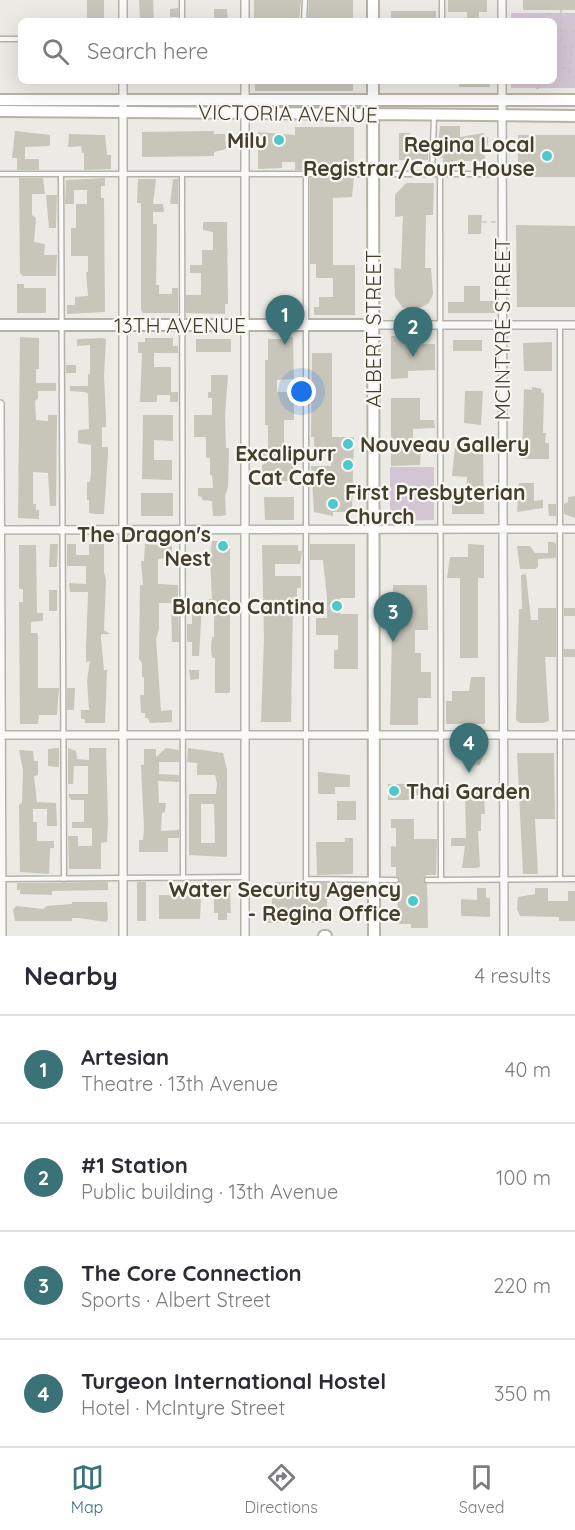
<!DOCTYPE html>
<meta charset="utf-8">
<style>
:root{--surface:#fff;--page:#f7f7f7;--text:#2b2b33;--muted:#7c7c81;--line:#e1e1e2;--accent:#3b7277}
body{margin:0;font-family:Quicksand,sans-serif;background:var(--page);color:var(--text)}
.you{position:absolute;left:302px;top:392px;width:21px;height:21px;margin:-15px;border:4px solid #fff;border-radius:50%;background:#1a73e8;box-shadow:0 0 0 9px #1a73e833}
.badge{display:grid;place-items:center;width:39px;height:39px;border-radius:50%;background:var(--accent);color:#fff;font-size:20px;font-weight:700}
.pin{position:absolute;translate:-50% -50px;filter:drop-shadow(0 2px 3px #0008)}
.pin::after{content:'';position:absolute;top:32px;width:21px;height:18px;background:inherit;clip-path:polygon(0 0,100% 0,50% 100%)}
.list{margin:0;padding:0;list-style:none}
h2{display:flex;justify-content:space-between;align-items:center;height:78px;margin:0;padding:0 24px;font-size:26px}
h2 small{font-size:20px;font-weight:400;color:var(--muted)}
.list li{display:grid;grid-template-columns:39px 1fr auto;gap:18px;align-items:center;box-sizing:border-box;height:108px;padding:0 24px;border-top:2px solid var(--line)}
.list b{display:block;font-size:22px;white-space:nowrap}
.list p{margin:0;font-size:20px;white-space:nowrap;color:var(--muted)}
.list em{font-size:20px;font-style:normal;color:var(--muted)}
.icon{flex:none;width:33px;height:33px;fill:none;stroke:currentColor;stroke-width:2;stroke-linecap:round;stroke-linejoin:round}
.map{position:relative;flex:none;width:575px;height:936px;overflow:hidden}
.search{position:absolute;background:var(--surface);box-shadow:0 6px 24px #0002;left:18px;right:18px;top:18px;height:66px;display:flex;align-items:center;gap:15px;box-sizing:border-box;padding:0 21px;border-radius:9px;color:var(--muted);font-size:22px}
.sheet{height:510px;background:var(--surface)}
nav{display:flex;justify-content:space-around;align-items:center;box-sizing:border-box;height:84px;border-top:2px solid var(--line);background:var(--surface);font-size:16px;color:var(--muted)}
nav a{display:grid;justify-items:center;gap:3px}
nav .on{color:var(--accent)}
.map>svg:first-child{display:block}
.green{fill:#d4c5d5}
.building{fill:#c8c5bb;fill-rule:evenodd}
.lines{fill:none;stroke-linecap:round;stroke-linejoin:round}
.lane-casing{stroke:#b5b3a9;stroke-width:7}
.street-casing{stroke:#b5b3a9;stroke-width:10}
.secondary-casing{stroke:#b5b3a9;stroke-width:14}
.primary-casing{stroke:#b7b2a3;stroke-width:14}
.path{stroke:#c6c5be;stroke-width:1.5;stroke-dasharray:4.5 4.5;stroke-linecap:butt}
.lane{stroke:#f9f9f7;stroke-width:4}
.street{stroke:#f9f9f7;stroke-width:7}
.secondary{stroke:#fff;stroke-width:10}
.primary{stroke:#fff;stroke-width:10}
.poi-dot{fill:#4ec9cb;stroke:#f8f7f4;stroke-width:2}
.labels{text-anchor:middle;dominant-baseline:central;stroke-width:4.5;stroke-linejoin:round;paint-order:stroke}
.street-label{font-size:21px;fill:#433f2c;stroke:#f8f7f4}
.poi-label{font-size:21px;font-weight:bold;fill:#433f2c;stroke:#f8f7f4;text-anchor:end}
</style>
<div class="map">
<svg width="575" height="936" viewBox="0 0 575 936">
<rect width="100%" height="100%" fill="#ebeae4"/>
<!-- green -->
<path class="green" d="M511,13H575V88H511V81H554V21H511Z
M390,467H434V520L390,521Z"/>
<!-- building -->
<path class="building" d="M87,0H104V21H87Z
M139,0H153L154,21H140Z
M254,0H301L299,20L254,21Z
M309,0H353V21H311L308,18Z
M448,0H487V12H479V21H467V12H448Z
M523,0H575V10H523Z
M178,8V17H170V9Z
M214,9H227L228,21H214Z
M391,11H436V21H391Z
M255,81H353V91H255Z
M459,81H490V87H459Z
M440,126H460V137L483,133L488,138V145L479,152L485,156V161H453V168H443V158H437Z
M295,127H354V170H295V162H282V168L258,169V132L295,135Z
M15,131L50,135V146L25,147V159H39V170H17V158H12Z
M214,131V134H225L226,149L214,152V156L142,157V132Z
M399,133H410V140H429L428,160H399Z
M69,134L105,135L107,155H111V169L84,170V153H82L81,146L68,147Z
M518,135H575V177H518Z
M19,178H43L45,194H32V215L36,218L34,242L45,244L44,255H57L56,276H23L20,273Z
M105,178V186H101V198H104L105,312L67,314V305H75V297L88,296L86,272H88V256H71V228H76V204H87V190H74V204H65L66,180Z
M310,178H354L352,197L333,198V265H355V315H314V307H319V297H333V278H316V264H310Z
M138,179H156L153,204H163L164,212H153V224H157L156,285H159V294H172V288H178V313H143L141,310V203H137Z
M173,179H178V204H170Z
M406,183H434L433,215H426L425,268H431L433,294L429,303L416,310L403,308L395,297L394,268L401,269L403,216L395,217V195Z
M46,195H57L56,228H49Z
M468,215H482L481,234H468Z
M203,222H227L228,304H225V314L186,313V295H201V273H190V265H202V250H213V232L203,230Z
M516,225L575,226V307H517Z
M17,284H24V288H46V313H17Z
M464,286H480V301H495V313H448V302H464Z
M391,336H407V344H435V370L408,371V378L391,379Z
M20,337L39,338V369H36V383H56V391H38V398L35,401L36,420L48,421V415H57L56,506H50L48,473L33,472V504H36V510H39V519L18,518Z
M287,337H293L294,379L277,380V392H294V420H284V452H292V459L288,462L293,465V472L291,481H269V472H262V465L267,462L262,459V452H268V425H265V360H268V339H287Z
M102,338L106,339L104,375L106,418V427H102V447H108V454L104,514H96L89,513V500H87V482H90L91,473V445L78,443V430L89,429L88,394L85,392L70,391V386H88V374H90V345L77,346V339Z
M145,338H173V346H178V353H154V367H171V392H178V402H170V395H157V402H140L142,353H138V342H145Z
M196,339H231V352H196Z
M453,340H482V351H453Z
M552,342V371H524L523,343Z
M312,353H332V437H354L352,512H333V516L314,512L311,466H331V449L314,450V437H311Z
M66,365H76V373H66Z
M211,375H228L225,415L226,448H229L228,487L225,496L226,515L221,516H213L212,501L202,500V497L198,496V488H213L212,475H210V458H206V437H194V415H212V398H208V392H211Z
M532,387L542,389L541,392L544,393L543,433H546L545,443H549V459H522L524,389L532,390Z
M465,391H483L481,425L464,423Z
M391,398H420V420H434L435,428L413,429V447H421L420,465L391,466Z
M143,415H173V441L154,440V460H172V480L142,479Z
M460,445L483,446L484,514H452V497H466L467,477L452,476L455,448Z
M519,483H534V501L543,500V508L517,512Z
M141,493H173V516H141Z
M575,496V518L564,514V504L568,502V497Z
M264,497H294V520H265Z
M548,504H556V516H549Z
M212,541H229L230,548V692L228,693H215V658H212L211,648L212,637H214V610H209V599H212L210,557Z
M548,542H554L556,544V558L538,559V567L535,569H520L517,546H530L535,553H548Z
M50,544H58L57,567H49Z
M67,544H76V555H89V544H104V572L106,580L104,630L110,634H101V639L104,670H107L105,723H85V719H81V710H89L87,680L90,661L86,662V647L88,592H70L69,583L86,584V566H67Z
M145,544L172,546V557L158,559V584L178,585L179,642H172L171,603H159V629L156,639L161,711L172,710V722L150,723L148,718H145V713H141L140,695H144V678L142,677V663L139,659L140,585H143L141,561H144Z
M310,544H355V598H340V614H358V669H334V650H338V635H316V618H327V598L323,560H310Z
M468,544L484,545V578H478V658H460V578H447L450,557H468Z
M19,545H36L37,613H43V621L31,622V633H37L38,636V688H59L57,715H39L38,724H20L19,602H23V589H19Z
M262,545H298V551H302L300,564H275V576H301V588H297V597H293L291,722H261L264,638Z
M526,574L531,620H538V608H556V657H545L549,721L543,723H520L516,720L519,609H522L521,575Z
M393,585H427L428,630H415V653H421V672H431V698H418V725H390Z
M49,590H57V611H49Z
M192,605H202L199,656H192V642H187V624H192Z
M564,608H575V616H564Z
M564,649H575V657H564Z
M189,670H199V679L190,680Z
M471,677H485V724H446V701H452V691H469Z
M67,688H75L74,710H67Z
M466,747H480L483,756L480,765L466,766Z
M57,748H59V767L48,766V749Z
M68,748L76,751L77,759L89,760V748H106L108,820L107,842L101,843V869H69L68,836H78V846H92V828H72V822H84V800H71L68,794H88V766H74L73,784H68Z
M166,748L179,750V762H159V774L179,775V782L158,781L159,803H166L165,812L162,813L161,831L179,830V838H168V852H139V840H143L144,829L141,765H144V749H156V757Z
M188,748L223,753L227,770V857L189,855V794H216L217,783L215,775H197V763L187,762ZM201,804H214L215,843H201Z
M19,750L33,751L34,761H38V775L34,776L37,802L56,803L57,826H47V809H33V822H37V841H54V848H50L49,874L20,872L19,805L22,803L23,770Z
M517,753H554L555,819H535L538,874H523Z
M318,772L350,775V787H335V794H318Z
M388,784H425V795H409V800H388Z
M465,790H483L484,793L485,814H481V831H478L480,867L477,868H462L465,846H451V838H466Z
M337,801H356V820H337Z
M391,819H414V839H437L436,875H427L423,879L427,884L428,928H411V924H399L396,884L400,879L396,876V867H391V846L396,847V828H391Z
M345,838H353V874L317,875L316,842H345Z
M94,882H108V890L52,891V895L20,894V890H17V883Z
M137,882H146V921H137Z
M275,882L327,883V923H267V906H272V898H275Z
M477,888H486V898H490V917L461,916V899L477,900Z
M535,888H548V901H568V891H575V921H559V917L520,916L517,909L518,897L535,894Z
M230,892L231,913H227V920H218V913H214V893Z
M159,895L201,896L200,919H159Z
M72,902H107L108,919L106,922L79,918H72V921H15L13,910L16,906L43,909L47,906L72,904Z"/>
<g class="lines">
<!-- lane casing -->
<g class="lane-casing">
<path id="lane" d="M442,0V21
M182,21V0
M304,21L305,0
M0,39H21
M0,174H501
M61,174L64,879
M182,174L183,878
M306,174V879L396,880
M432,174L434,116
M440,174L441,880
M0,879L245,877
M560,879V325
M427,880L575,879"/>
</g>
<!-- street casing -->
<g class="street-casing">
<path id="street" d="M245,0V21
M502,0V21
M123,21V0
M502,81L504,936
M373,325H575
M0,404L2,936
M0,530L575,529
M0,735H575
M123,936V81
M245,936V81"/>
</g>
<!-- secondary casing -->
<g class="secondary-casing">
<path id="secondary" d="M0,100H373
M0,111L373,114
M0,325H373
M324,936H326"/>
</g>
<!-- primary casing -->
<g class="primary-casing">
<path id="primary" d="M373,0V21
M373,81L374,936
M373,100H575
M373,114L575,116"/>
</g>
<!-- path -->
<path class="path" d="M561,10V45
M547,14H574
M540,21L546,15
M554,31H575
M554,48L565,47L570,52L572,58L567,68H554
M569,49L575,44
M568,69L575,78
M537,89L543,81
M482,222H496"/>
<!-- lane -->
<use href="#lane" class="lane"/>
<!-- street -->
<use href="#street" class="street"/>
<!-- secondary -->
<use href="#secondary" class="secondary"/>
<!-- primary -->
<use href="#primary" class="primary"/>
</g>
<!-- markers -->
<g class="poi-dot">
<circle cx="279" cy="140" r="6"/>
<circle cx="547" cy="156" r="6"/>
<circle cx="348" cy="444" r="6"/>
<circle cx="348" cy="465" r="6"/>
<circle cx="333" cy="504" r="6"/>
<circle cx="223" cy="546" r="6"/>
<circle cx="337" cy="606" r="6"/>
<circle cx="394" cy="791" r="6"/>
<circle cx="413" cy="901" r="6"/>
</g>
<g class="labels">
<!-- street labels -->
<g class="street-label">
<text transform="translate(288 113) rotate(1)">VICTORIA AVENUE</text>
<text x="180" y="325">13TH AVENUE</text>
<text transform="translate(373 329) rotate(-90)">ALBERT STREET</text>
<text transform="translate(502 329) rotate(-90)">MCINTYRE STREET</text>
</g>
<!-- poi labels -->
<g class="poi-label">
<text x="267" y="140">Milu</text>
<text x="535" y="144">Regina Local<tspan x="535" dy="24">Registrar/Court House</tspan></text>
<text x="360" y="444" text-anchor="start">Nouveau Gallery</text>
<text x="336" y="453">Excalipurr<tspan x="336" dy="24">Cat Cafe</tspan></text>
<text x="345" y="492" text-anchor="start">First Presbyterian<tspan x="345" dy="24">Church</tspan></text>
<text x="211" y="534">The Dragon's<tspan x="211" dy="24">Nest</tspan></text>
<text x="325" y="606">Blanco Cantina</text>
<text x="406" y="791" text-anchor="start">Thai Garden</text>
<text x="401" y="889">Water Security Agency<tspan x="401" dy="24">- Regina Office</tspan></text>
</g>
</g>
</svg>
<div class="you"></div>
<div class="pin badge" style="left:285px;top:345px">1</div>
<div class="pin badge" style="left:413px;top:357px">2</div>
<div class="pin badge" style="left:393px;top:642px">3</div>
<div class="pin badge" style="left:469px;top:773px">4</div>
<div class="search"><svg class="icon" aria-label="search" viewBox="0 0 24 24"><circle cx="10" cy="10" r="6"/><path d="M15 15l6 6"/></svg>Search here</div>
</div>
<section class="sheet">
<h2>Nearby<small>4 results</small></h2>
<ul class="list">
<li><span class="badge">1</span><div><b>Artesian</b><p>Theatre · 13th Avenue</p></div><em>40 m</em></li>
<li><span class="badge">2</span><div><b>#1 Station</b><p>Public building · 13th Avenue</p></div><em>100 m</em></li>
<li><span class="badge">3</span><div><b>The Core Connection</b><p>Sports · Albert Street</p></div><em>220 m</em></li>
<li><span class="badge">4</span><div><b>Turgeon International Hostel</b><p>Hotel · McIntyre Street</p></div><em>350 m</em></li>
</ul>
</section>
<nav>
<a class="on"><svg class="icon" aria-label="map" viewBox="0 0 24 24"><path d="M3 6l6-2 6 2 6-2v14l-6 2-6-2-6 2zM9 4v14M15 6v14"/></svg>Map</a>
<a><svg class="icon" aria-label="directions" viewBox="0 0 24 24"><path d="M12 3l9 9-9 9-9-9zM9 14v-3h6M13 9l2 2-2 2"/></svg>Directions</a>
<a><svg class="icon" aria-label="saved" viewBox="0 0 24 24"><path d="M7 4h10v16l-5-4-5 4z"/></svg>Saved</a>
</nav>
